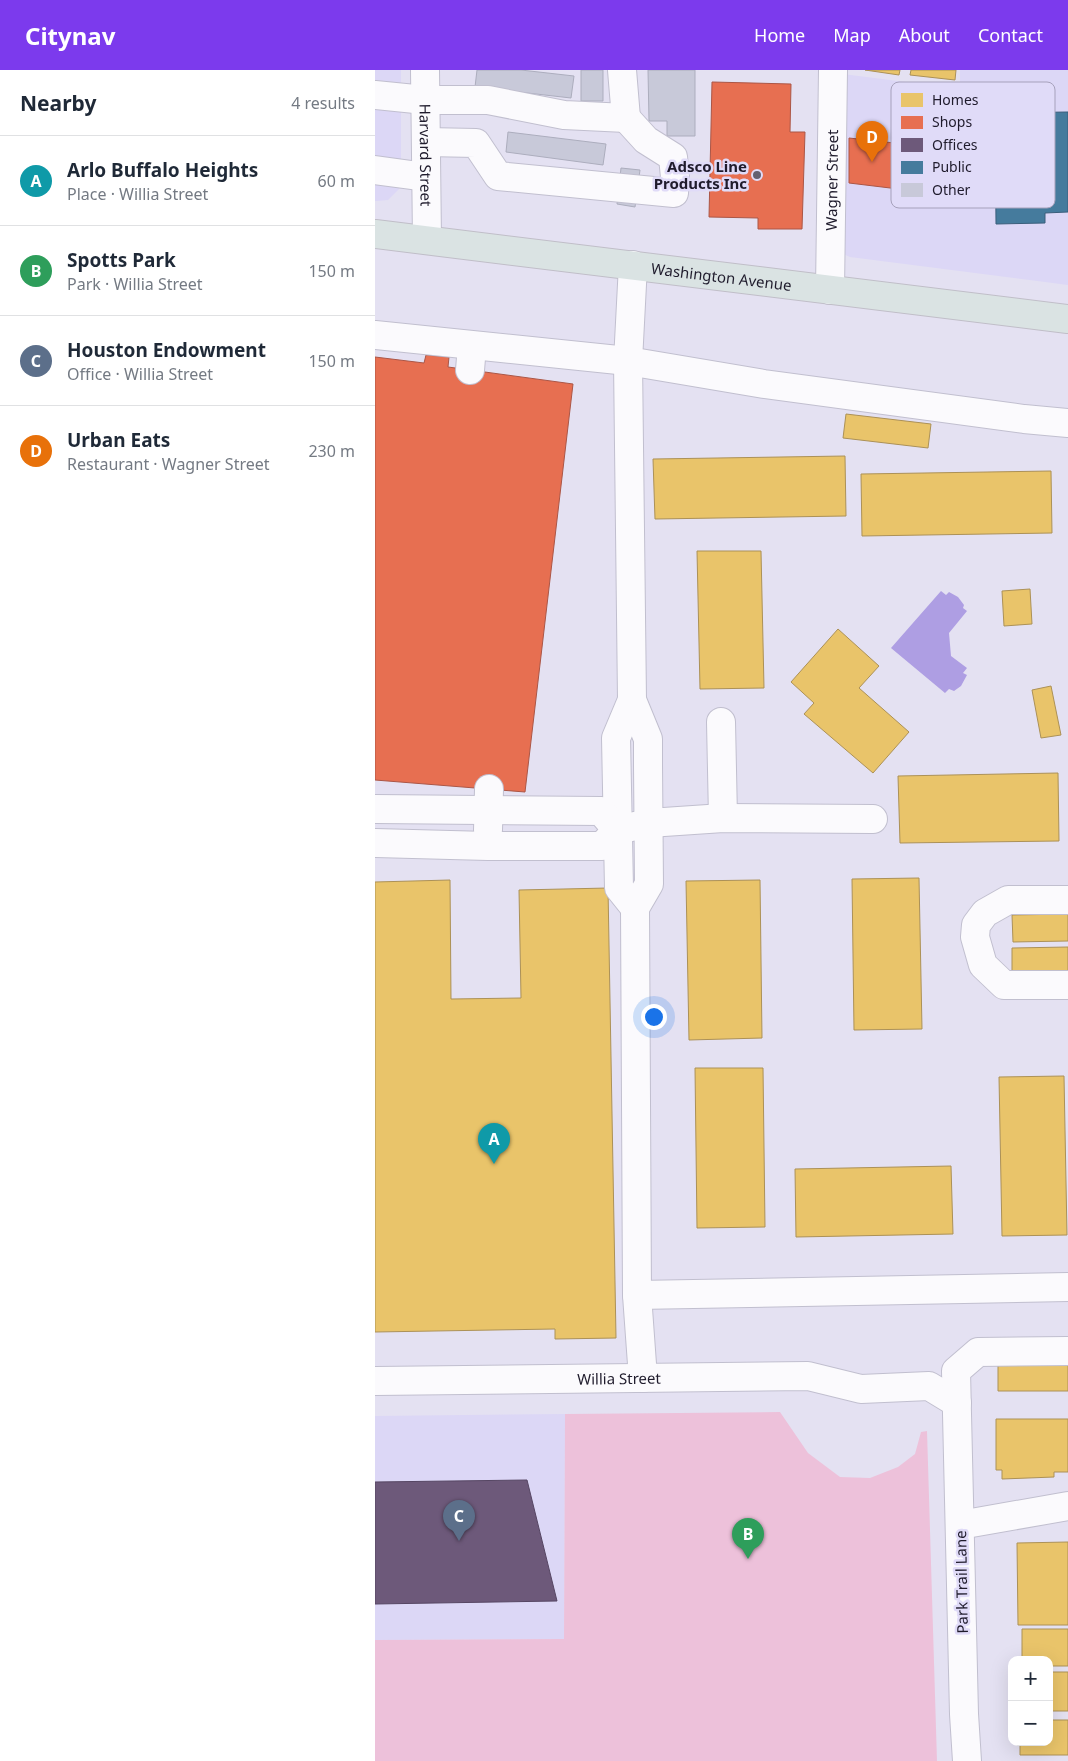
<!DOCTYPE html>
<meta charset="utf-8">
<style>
:root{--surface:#fff;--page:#f6f6f7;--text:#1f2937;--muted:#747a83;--line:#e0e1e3;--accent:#7c3aed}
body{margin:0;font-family:"Noto Sans",sans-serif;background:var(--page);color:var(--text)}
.controls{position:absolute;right:15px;bottom:15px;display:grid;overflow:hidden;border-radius:10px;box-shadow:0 5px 20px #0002}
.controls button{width:45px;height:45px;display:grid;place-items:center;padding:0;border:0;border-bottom:1px solid var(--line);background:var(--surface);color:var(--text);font:25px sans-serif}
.you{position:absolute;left:278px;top:946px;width:18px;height:18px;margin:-12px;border:4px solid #fff;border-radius:50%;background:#1a73e8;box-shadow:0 0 0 8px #1a73e833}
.badge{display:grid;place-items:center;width:32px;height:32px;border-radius:50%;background:var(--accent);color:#fff;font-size:16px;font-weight:700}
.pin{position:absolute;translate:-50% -41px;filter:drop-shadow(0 1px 2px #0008)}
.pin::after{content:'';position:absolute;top:26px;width:18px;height:15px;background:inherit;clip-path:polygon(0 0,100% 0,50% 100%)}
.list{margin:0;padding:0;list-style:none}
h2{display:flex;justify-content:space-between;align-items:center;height:65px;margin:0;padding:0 20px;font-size:21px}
h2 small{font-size:16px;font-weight:400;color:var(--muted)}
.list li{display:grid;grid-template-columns:32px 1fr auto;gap:15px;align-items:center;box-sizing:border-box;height:90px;padding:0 20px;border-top:1px solid var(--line)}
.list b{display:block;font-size:19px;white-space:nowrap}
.list p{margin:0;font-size:16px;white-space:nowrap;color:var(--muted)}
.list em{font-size:16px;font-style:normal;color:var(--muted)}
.map{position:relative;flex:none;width:693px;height:1691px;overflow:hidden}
header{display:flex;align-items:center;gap:30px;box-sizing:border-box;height:70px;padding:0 25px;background:var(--accent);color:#fff}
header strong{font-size:24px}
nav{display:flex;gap:28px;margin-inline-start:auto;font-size:18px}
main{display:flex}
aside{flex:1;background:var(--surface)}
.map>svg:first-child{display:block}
.built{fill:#dcd7f6}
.green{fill:#edc1da}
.water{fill:#ae9ee3}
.homes{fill:#e9c46a;stroke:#ac9157}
.shops{fill:#e76f51;stroke:#ab5646}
.offices{fill:#6d597a;stroke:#564663}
.public{fill:#457b9d;stroke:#3a5e7b}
.building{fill:#c8c9d9;stroke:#acadbd}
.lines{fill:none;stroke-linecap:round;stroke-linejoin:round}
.minor-casing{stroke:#c1bfcf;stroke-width:30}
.major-casing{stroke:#c0bec8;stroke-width:30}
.minor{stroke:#fbfafd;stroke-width:28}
.major{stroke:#dae3e3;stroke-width:28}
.poi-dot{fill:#646071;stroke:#e0dbf8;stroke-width:2}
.labels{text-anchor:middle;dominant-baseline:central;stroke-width:5;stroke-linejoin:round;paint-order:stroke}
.street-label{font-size:15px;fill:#1f1b2c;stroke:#e0dbf8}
.poi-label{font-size:15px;font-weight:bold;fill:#1f1b2c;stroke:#e0dbf8;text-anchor:end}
.key{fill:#e0dbf8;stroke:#a6a1bb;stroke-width:1}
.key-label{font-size:14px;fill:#1f1b2c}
</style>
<header>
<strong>Citynav</strong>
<nav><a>Home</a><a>Map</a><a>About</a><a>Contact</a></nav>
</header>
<main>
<aside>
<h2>Nearby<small>4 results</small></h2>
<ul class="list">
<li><span class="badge" style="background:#0f9aa8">A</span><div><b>Arlo Buffalo Heights</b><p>Place · Willia Street</p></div><em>60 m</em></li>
<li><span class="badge" style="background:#2e9e5b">B</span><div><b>Spotts Park</b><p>Park · Willia Street</p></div><em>150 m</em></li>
<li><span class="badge" style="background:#5c6f8a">C</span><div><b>Houston Endowment</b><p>Office · Willia Street</p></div><em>150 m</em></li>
<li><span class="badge" style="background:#e8710a">D</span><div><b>Urban Eats</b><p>Restaurant · Wagner Street</p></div><em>230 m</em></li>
</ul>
</aside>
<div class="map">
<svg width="693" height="1691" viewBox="0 0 693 1691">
<rect width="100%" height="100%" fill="#e4e1f2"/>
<!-- built -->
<path class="built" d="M0,0H26V117L13,130L2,131H0Z
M585,0H693V215L475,187L468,184V4L585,19Z
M190,1344L189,1569L0,1570V1346Z"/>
<!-- green -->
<path class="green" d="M405,1342L433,1383L465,1407L495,1408L523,1397L540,1384L546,1362L552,1361L562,1691H0V1570L189,1569L190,1344Z"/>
<!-- water -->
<path class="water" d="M566,521L571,525L574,522L583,527L589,535L588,538L592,541L574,563L576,586L592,598L588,603L592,605L586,616L579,621L574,619L570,623L516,578Z"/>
<!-- homes -->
<path class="homes" d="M490,0H525L524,5Z
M536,0H581L580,10L535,5Z
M471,344L556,354L553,378L468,368Z
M470,386L471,446L280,449L278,389Z
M676,401L677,463L487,466L486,404Z
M322,481H386L389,618L325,619Z
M655,519L657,554L629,556L627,521Z
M463,559L504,596L484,618L534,662L498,703L429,644L439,633L416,612Z
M676,616L686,665L666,668L657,620Z
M683,703L684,771L525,773L523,706Z
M544,808L547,959L479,960L477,809Z
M75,810L76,929L146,928L144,820L233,818L241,1268L180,1269V1259L0,1262V812Z
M385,810L387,968L314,970L311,811Z
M693,844V871L638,872L637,845Z
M693,877V901L637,902V878Z
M320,998H388L390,1157L322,1158Z
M689,1006L692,1165L627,1166L624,1007Z
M576,1096L578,1164L421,1167L420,1099Z
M623,1295H693V1321H623Z
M621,1349H693V1402H679V1407L627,1409V1400H621Z
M693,1472V1555H643L642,1473Z
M647,1559H693V1596H674V1590H647Z
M674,1602H693V1641H674Z
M674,1650H693V1685H645V1672H674Z"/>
<!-- shops -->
<path class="shops" d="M337,12L416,14L415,62H430L427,159H383V148L334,147Z
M474,68L538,75L540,121L474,113Z
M51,285L74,287L73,297L198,314L150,722L0,710V287L49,293Z"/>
<!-- offices -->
<path class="offices" d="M152,1410L182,1531L0,1534V1412Z"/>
<!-- public -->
<path class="public" d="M693,42V142L670,143V153L621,154L620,43Z"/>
<!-- building -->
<path class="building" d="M102,0H146L199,6L196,28L100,17Z
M206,0H228V31H206Z
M273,0H320V66H292V51H274Z
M133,62L231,74L228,95L131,82Z
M246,98L265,100L260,137L242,134Z"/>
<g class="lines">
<!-- minor casing -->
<g class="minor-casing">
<g id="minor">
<path id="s1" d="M50,0L52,170"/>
<path d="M0,25L50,30H113L189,45L251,48L247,0"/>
<path d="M51,72L101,73L123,106L299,123L300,107L298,87L271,70L251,48"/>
<path d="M0,100L51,107"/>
<path d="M258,195L253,291L257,630L273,669V695L274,814L260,838L262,1225L268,1308"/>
<path id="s2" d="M455,220L458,0"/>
<path d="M0,265L253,291L389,314L649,349L693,353"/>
<path d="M95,300L97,276"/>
<path d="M257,630L241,668L244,818L260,838"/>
<path d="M346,652L348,748"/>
<path d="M0,739L226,741L242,760"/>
<path d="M113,760L114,719"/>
<path d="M0,773L113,776H227L242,760L274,753L348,748L498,749"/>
<path d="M693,830H633L610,843L601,855L600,867L608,895L629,915H693"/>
<path d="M262,1225L693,1217"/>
<path id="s3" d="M0,1311L433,1306L486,1319L554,1316L582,1333"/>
<path d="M585,1455L693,1436"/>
<path d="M592,1691L589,1644L581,1301L603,1282L693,1281"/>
</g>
</g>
<!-- major casing -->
<g class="major-casing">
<g id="major">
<path id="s4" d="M0,164L693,249"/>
</g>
</g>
<!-- minor -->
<use href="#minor" class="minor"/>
<!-- major -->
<use href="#major" class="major"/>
</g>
<!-- markers -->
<circle class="poi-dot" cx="382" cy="105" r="5"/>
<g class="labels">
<!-- street labels -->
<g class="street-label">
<text stroke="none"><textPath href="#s1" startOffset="85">Harvard Street</textPath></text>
<text stroke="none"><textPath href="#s2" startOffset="110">Wagner Street</textPath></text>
<text stroke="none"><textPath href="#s4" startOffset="349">Washington Avenue</textPath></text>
<text stroke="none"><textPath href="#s3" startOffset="244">Willia Street</textPath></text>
<text transform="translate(586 1512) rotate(-91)">Park Trail Lane</text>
</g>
<!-- poi labels -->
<g class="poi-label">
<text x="372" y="96">Adsco Line<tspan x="372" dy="17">Products Inc</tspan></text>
</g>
</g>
<!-- legend -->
<rect x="516" y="12" width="164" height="126" rx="8" class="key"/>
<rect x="526" y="23" width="22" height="14" fill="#e9c46a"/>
<rect x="526" y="46" width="22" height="13" fill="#e76f51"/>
<rect x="526" y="68" width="22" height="14" fill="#6d597a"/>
<rect x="526" y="91" width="22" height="13" fill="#457b9d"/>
<rect x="526" y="113" width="22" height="14" fill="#c8c9d9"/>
<g class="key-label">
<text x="557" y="35">Homes</text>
<text x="557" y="57">Shops</text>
<text x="557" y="80">Offices</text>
<text x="557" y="102">Public</text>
<text x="557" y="125">Other</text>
</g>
</svg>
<div class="controls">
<button>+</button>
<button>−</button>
</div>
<div class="you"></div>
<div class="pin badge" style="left:119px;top:1094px;background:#0f9aa8">A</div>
<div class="pin badge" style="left:373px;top:1489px;background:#2e9e5b">B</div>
<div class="pin badge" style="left:84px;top:1471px;background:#5c6f8a">C</div>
<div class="pin badge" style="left:497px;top:92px;background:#e8710a">D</div>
</div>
</main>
